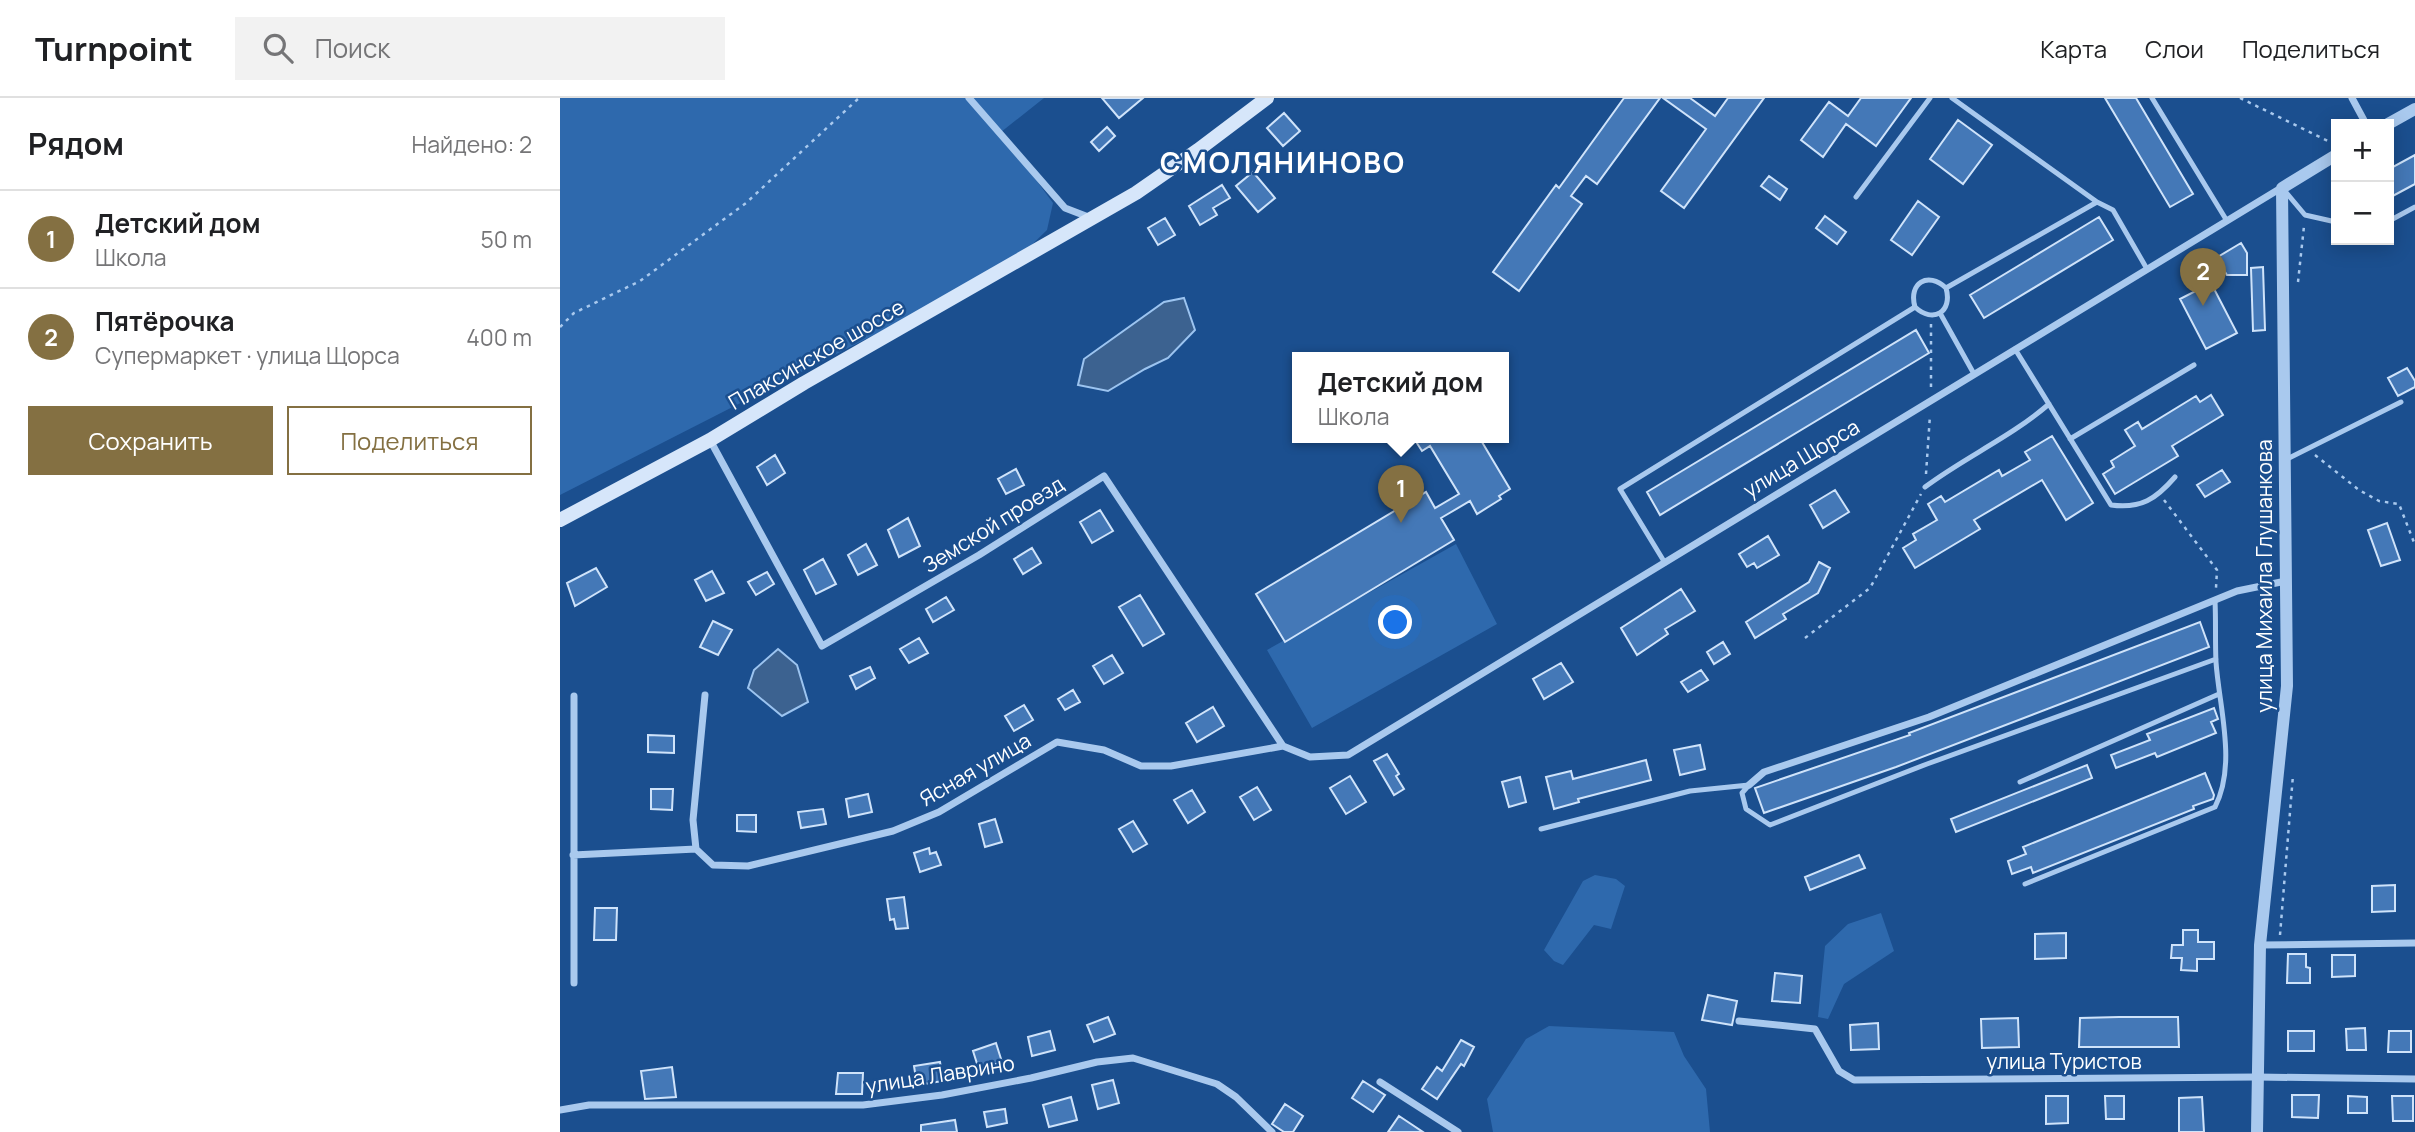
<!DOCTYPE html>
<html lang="ru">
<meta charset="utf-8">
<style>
:root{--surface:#fff;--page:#f2f2f2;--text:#202124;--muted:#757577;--line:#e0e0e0;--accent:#847042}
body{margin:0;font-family:Manrope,sans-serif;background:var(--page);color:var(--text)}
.controls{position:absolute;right:21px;top:21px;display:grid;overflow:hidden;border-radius:0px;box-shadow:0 4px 18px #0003}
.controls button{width:63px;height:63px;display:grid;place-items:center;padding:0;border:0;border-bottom:2px solid var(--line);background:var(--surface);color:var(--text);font:35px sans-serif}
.you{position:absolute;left:836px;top:525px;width:24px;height:24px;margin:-18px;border:5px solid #fff;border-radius:50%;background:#1a73e8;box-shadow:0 0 0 10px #1a73e833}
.badge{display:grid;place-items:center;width:46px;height:46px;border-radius:50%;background:var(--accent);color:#fff;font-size:23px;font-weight:700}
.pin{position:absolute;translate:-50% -58px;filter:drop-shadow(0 2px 4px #0008)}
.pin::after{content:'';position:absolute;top:37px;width:24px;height:21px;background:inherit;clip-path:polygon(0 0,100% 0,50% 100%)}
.popup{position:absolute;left:732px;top:254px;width:217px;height:91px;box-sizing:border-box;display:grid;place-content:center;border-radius:0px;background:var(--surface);filter:drop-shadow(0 2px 5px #0005);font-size:23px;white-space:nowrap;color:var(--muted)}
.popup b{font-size:26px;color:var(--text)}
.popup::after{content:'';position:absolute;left:50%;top:100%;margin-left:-14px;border:14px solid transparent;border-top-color:var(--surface)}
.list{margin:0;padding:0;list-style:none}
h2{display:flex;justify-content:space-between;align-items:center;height:91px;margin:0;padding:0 28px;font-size:30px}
h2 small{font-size:23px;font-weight:400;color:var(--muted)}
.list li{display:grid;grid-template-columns:46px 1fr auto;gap:21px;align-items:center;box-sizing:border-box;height:98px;padding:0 28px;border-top:2px solid var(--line)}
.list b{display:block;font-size:26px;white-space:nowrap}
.list p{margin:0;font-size:23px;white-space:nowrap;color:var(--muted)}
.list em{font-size:23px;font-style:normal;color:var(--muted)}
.actions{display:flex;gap:14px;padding:21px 28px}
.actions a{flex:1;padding:16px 0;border:2px solid var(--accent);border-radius:0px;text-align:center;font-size:24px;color:var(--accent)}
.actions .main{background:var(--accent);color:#fff}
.icon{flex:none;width:38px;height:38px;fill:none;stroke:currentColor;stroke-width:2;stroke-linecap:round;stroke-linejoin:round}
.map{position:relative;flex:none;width:1855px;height:1034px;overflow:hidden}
header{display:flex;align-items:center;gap:42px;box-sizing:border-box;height:98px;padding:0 35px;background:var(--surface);border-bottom:2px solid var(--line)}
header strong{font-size:33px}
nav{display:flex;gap:38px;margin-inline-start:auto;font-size:24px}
.search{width:490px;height:63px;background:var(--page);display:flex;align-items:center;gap:18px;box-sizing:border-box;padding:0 24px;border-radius:0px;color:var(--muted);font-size:26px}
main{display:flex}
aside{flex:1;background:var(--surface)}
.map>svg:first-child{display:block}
.green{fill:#2e69ad}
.water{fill:#3c6290;stroke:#9cc4f0;stroke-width:2}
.building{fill:#4478b7;stroke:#cfe3fa;stroke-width:2}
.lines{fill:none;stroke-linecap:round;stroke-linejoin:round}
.path{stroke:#a9c9ee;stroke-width:2.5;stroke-dasharray:3.5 5;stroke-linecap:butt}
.service{stroke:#a9c9ee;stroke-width:5}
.minor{stroke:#a9c9ee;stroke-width:7}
.tertiary{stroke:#a9c9ee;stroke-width:12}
.secondary{stroke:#d6e6fa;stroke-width:14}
.labels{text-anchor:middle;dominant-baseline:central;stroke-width:5;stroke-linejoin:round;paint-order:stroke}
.street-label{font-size:21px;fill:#fff;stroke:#1b4f8f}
.district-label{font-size:28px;font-weight:bold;letter-spacing:2px;fill:#fff;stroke:#1b4f8f}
</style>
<header>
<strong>Turnpoint</strong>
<div class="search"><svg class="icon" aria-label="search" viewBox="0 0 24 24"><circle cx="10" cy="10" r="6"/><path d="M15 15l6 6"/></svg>Поиск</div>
<nav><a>Карта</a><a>Слои</a><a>Поделиться</a></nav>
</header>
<main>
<aside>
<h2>Рядом<small>Найдено: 2</small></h2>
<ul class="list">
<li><span class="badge">1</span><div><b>Детский дом</b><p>Школа</p></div><em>50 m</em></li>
<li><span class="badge">2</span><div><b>Пятёрочка</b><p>Супермаркет · улица Щорса</p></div><em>400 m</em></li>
</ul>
<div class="actions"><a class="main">Сохранить</a><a>Поделиться</a></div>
</aside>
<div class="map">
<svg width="1855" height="1034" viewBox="0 0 1855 1034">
<rect width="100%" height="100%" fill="#1b4f8f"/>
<!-- green -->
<path class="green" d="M0,0H484L441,34L493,105L487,132L451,167L0,397Z
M896,446L937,526L752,630L707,552Z
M1035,777L1056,781L1065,788L1051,831L1034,827L1003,867L994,863L984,852L1023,783Z
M1321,815L1334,853L1284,886L1268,921L1258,919L1265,848L1288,826Z
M989,928L1114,934L1124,958L1146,991L1150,1034H933L927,1001L966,941Z"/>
<!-- water -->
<path class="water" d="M624,200L635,232L608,260L585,271L548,293L518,287L524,261L604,204Z
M218,551L237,567L248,604L222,618L188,590L194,572Z"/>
<!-- building -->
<path class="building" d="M542,0H583L559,20Z
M1064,0H1100L1037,86L1026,78L1011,98L1022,106L959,193L933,174L996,87L999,90Z
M1103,0H1130L1155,18L1168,0H1204L1124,110L1101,93L1146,31Z
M1301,0H1351L1316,48L1286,26L1263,59L1241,42L1269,4L1288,18Z
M1545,0H1576L1633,96L1610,109Z
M724,15L740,33L723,48L707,30Z
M1398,22L1432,47L1403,86L1370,61Z
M547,29L555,38L539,53L531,44Z
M1855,57V86L1829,100V71Z
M693,74L715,100L698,114L676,88Z
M1209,78L1227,91L1220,102L1201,88Z
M662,87L670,100L653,110L657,117L640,127L629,108Z
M1358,103L1379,119L1352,157L1331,142Z
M1265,118L1286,134L1277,146L1256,130Z
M1539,119L1553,142L1424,220L1410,197Z
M605,120L615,137L598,147L588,130Z
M1681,145L1687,155V177H1667L1656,160Z
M1703,169L1705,232L1693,233L1691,170Z
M1651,185L1677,235L1646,251L1620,201Z
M1356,232L1369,255L1100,417L1087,394Z
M1847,270L1855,283V289L1838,298L1828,280Z
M1651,297L1663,317L1612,348L1618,358L1555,396L1543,376L1554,369L1551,363L1575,348L1565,332L1578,324L1582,331L1636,298L1640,304Z
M1492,338L1533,405L1506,422L1482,382L1414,422L1420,431L1355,470L1343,450L1356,442L1353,436L1377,422L1368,406L1381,398L1385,404L1439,372L1442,378L1470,362L1465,354Z
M853,339H919L950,391L939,398L941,401L917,416L910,403L881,420L894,442L725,544L696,496L866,394L875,410L899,396L870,348L862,353Z
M215,357L225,375L207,387L197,369Z
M456,371L464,387L446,396L438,381Z
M1662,372L1670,384L1645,399L1637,387Z
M1275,392L1289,414L1263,430L1250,407Z
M540,412L553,433L532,445L520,424Z
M348,420L360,448L339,459L328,432Z
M1827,425L1840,462L1821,468L1808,432Z
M1208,438L1219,457L1197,470L1194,465L1187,469L1179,456Z
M306,446L317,467L298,477L288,457Z
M472,450L481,465L463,476L454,461Z
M263,461L276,486L256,496L244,472Z
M1259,464L1270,470L1258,495L1223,516L1226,521L1195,540L1186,524L1249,484Z
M36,470L47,489L15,508L7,485Z
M152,473L164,495L146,503L135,482Z
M207,474L214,486L196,497L188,484Z
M1121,491L1135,513L1105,531L1108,536L1077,557L1061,530Z
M580,497L604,536L583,548L559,509Z
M386,499L394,512L373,524L366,511Z
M153,523L172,532L158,557L140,549Z
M1640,524L1649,549L1336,669L1204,715L1195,690L1350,637L1349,635Z
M359,540L368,555L349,565L340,551Z
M1163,544L1170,556L1154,566L1147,554Z
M552,557L563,575L544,586L533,568Z
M1001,565L1013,584L984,601L973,581Z
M310,569L315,580L296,591L290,578Z
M1141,572L1148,582L1128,594L1121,584Z
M513,592L520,604L505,612L498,601Z
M464,607L473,622L454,633L445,618Z
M653,609L664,628L637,644L626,625Z
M1654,610L1658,621L1651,624L1656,635L1597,659L1595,655L1556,670L1551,657L1590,642L1587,636Z
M88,637L114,638V655L88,654Z
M1140,647L1145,671L1120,677L1114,652Z
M827,656L839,676L836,678L844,691L834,697L814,663Z
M1086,662L1091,682L1018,701L1019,704L994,711L986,679L1011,673L1013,681Z
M1527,667L1532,680L1396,734L1391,721Z
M1645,675L1654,697L1653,701L1633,708L1634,711L1473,775L1471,769L1452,776L1448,763L1466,756L1463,749Z
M790,678L806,704L786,716L770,690Z
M960,679L966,704L949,709L942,684Z
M697,689L711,712L694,722L680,699Z
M91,691H113L112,712L91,711Z
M632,692L645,714L628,725L614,702Z
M308,696L312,714L289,719L286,701Z
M263,711L266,726L241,730L238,714Z
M177,717H196V734L177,733Z
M435,721L442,744L425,749L419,726Z
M573,723L587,746L573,754L559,731Z
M369,750L370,756L376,754L381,767L360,774L354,755Z
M1299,757L1305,770L1250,792L1245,779Z
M1835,787V813L1812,814V788Z
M344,799L348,830L336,831L334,821L330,822L327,801Z
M35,810H57L56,842H34Z
M1623,832H1638V844H1654V861H1637V873L1621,872L1622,860H1611L1612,847H1623Z
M1506,835V860L1475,861V836Z
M1728,856H1746V869L1750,870V885H1727Z
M1772,857H1795V878L1772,879Z
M1215,875L1242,878L1240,905L1212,903Z
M1148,897L1177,903L1172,927L1142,922Z
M548,919L555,936L534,944L527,927Z
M1559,919H1618L1619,949H1519L1520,920Z
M1458,920L1459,949L1422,950L1421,921Z
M1318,925L1319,951L1291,952L1290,927Z
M1805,930L1806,952H1787L1786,931Z
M490,933L495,952L472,958L468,939Z
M1728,933H1754V953H1728Z
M1829,933H1851V954H1828Z
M901,942L914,949L904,968L901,966L877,1001L862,991L877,969L882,973Z
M436,945L442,964L419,972L413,953Z
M380,964L383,983L357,987L354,968Z
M112,969L116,999L85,1001L81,973Z
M278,975H303L302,996H276Z
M553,982L559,1005L538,1011L532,987Z
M803,983L825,997L813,1014L792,1000Z
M1732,997H1759L1758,1020L1732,1019Z
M1486,998H1508V1025L1486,1026Z
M1545,998H1564V1021H1546Z
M1788,998L1807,999V1015H1788Z
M1832,998H1853V1023H1833Z
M511,999L517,1022L489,1029L483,1007Z
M1642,999L1644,1034H1619V1000Z
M725,1006L743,1018L733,1034H724L712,1026Z
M445,1011L447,1025L427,1029L424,1014Z
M839,1018L863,1034H828Z
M395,1022L397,1034H361V1027Z"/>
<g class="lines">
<!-- path -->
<path class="path" d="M1680,0L1770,44
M1738,184L1744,128
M0,229L14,215L80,183L186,105L299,0
M1371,289V226
M1755,357L1799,392L1819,403L1839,406L1855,447
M1366,376L1370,317
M1604,402L1657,472L1656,490
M1245,540L1310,490L1361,396
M1720,837L1733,677"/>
<!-- service -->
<path class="service" d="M1392,0L1537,104
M1592,0L1667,123
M1724,92L1745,117L1776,124
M1296,99L1370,0
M1829,123L1855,109
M1355,209C1373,226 1393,214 1386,190
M1380,215L1414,276
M1455,251L1551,407C1581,411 1596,401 1615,379
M1510,341L1634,267
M1727,361L1841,304
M1365,389C1405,359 1451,339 1489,306
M1105,465L1060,391L1355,209C1348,185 1368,173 1386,190L1537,104L1553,112L1587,171
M1460,684L1659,596
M1189,687L1182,695L1186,711L1210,727L1367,666L1656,561
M981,731L1130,693L1189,687
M1465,786L1655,709C1677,666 1659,609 1656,564C1655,544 1656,523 1655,503"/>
<!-- minor -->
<path class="minor" d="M409,0L505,110L531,120
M1792,0L1806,26
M150,342L262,548L419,457L544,378L723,648
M14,598V885
M1189,687L1204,674L1369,619L1677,493L1726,483
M136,751L153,767L188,768L333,733L379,714L497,644L544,652L581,668H611L723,648L750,659L788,657L1721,90
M136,751L133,722L145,597
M13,757L136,751
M1700,847L1855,845
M1179,923L1255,931L1279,973L1294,982L1697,979L1855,981
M820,984L898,1034
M0,1012L29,1007H303L382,997L471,980L537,964L573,960L657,986L676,999L712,1034"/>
<!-- tertiary -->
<path class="tertiary" d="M1828,26L1855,11
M1697,1034L1700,847L1727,588L1722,90L1776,57"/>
<!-- secondary -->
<path class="secondary" d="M0,422L150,342L244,285L576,95L638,52L707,0"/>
</g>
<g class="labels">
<!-- street labels -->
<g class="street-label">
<text transform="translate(256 256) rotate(-30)">Плаксинское шоссе</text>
<text transform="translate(1241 360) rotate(-31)">улица Щорса</text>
<text transform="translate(433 426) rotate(-32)">Земской проезд</text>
<text transform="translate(1704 478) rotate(-90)">улица Михаила Глушанкова</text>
<text transform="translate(415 671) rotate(-30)">Ясная улица</text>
<text x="1504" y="963">улица Туристов</text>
<text transform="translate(380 976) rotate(-9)">улица Лаврино</text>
</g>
<!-- district labels -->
<g class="district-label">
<text x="723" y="64">СМОЛЯНИНОВО</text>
</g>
</g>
</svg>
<div class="controls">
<button>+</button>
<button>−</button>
</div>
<div class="you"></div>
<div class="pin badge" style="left:841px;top:425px">1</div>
<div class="popup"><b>Детский дом</b>Школа</div>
<div class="pin badge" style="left:1643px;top:208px">2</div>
</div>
</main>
